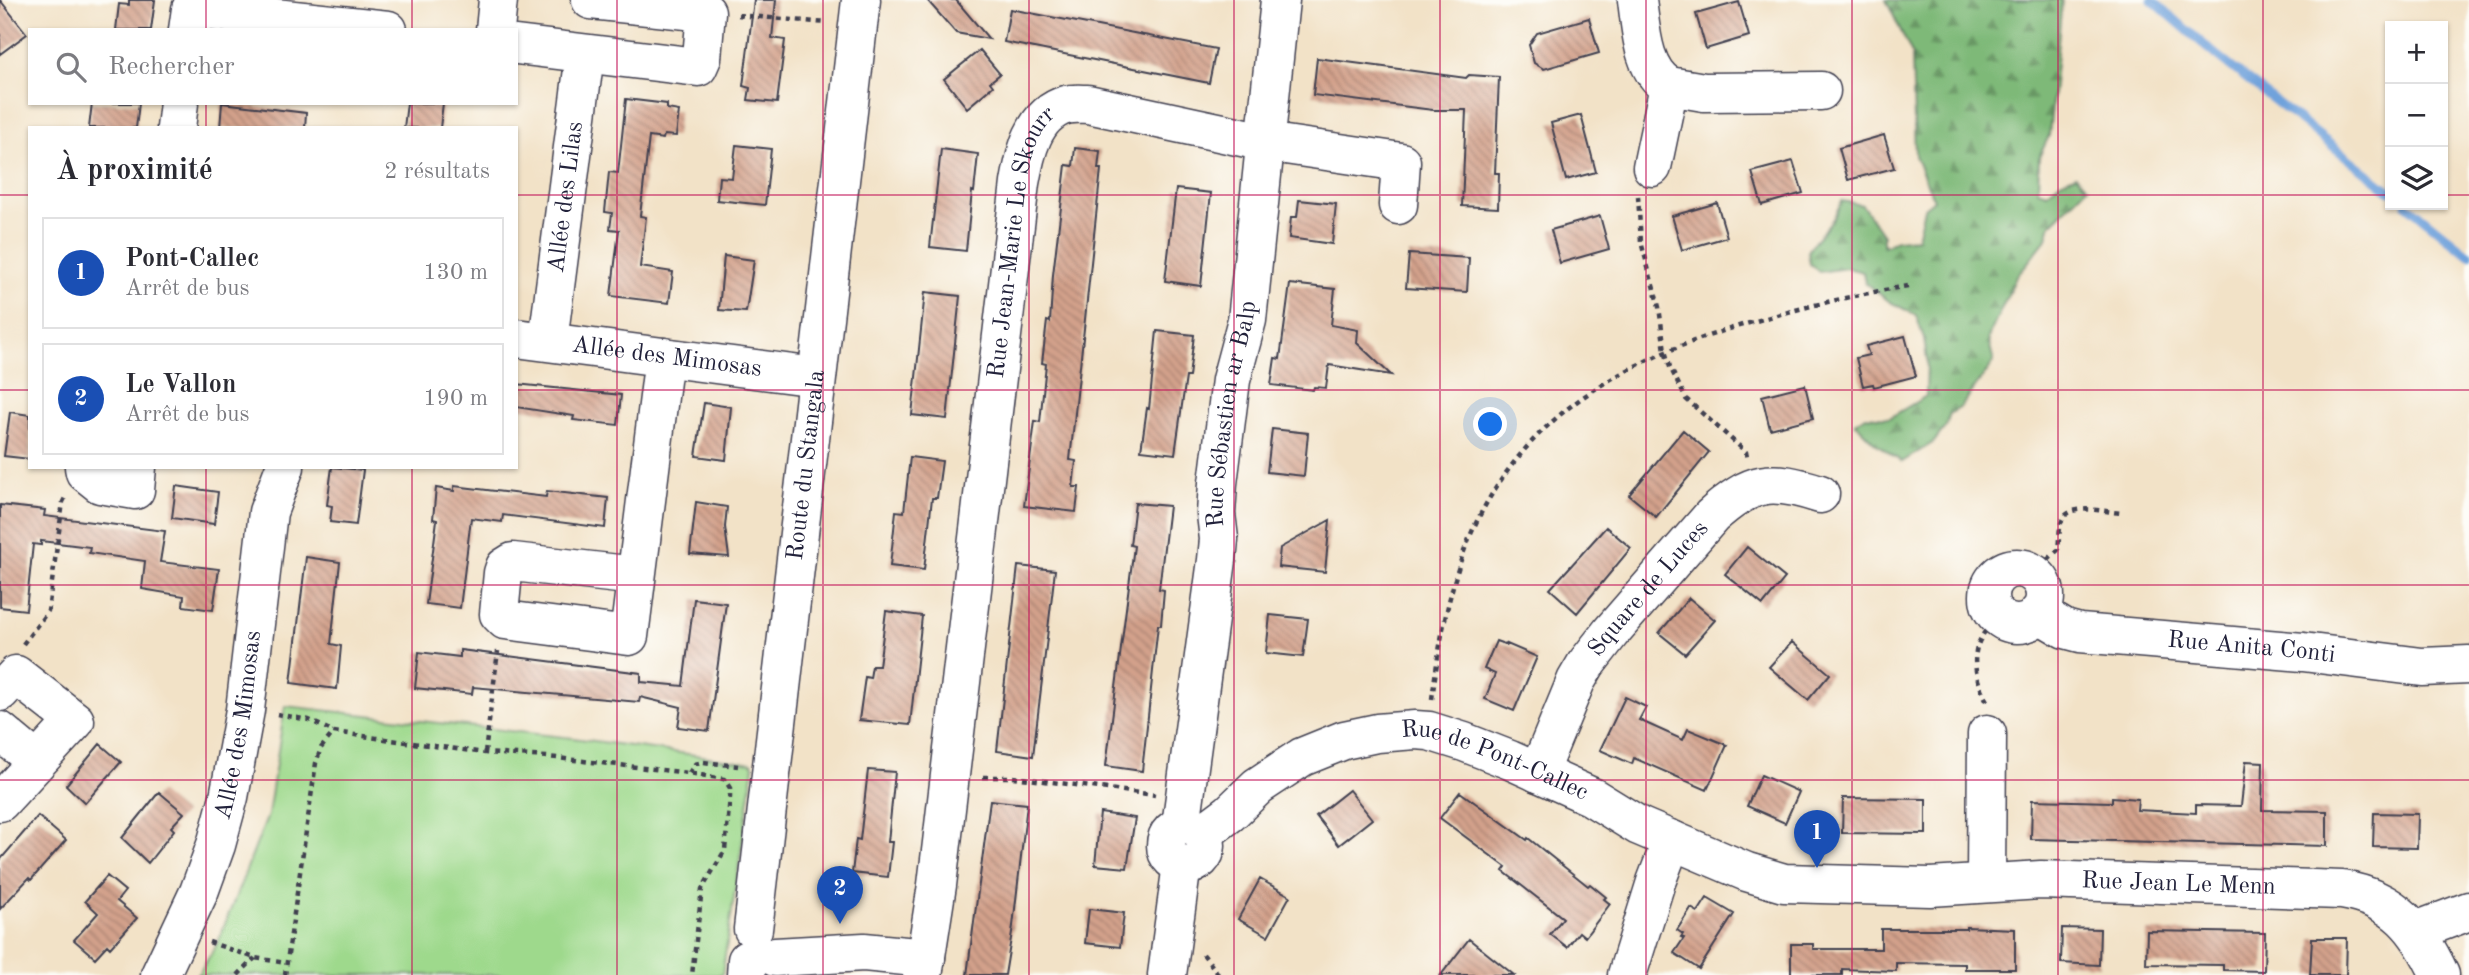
<!DOCTYPE html>
<html lang="fr">
<meta charset="utf-8">
<style>
:root{--surface:#fff;--page:#f2f2f3;--text:#2b2b33;--muted:#7c7c81;--line:#e1e1e2;--accent:#2563eb}
body{margin:0;font-family:"Old Standard TT",serif;background:var(--page);color:var(--text)}
.controls{position:absolute;right:21px;top:21px;display:grid;overflow:hidden;border-radius:0px;box-shadow:0 2px 5px #0004}
.controls button{width:63px;height:63px;display:grid;place-items:center;padding:0;border:0;border-bottom:2px solid var(--line);background:var(--surface);color:var(--text);font:35px sans-serif}
.you{position:absolute;left:1491px;top:425px;width:24px;height:24px;margin:-18px;border:5px solid #fff;border-radius:50%;background:#1a73e8;box-shadow:0 0 0 10px #1a73e833}
.badge{display:grid;place-items:center;width:46px;height:46px;border-radius:50%;background:var(--accent);color:#fff;font-size:23px;font-weight:700}
.pin{position:absolute;translate:-50% -58px;filter:drop-shadow(0 2px 4px #0008)}
.pin::after{content:'';position:absolute;top:37px;width:24px;height:21px;background:inherit;clip-path:polygon(0 0,100% 0,50% 100%)}
.list{margin:0;padding:0;list-style:none}
h2{display:flex;justify-content:space-between;align-items:center;height:91px;margin:0;padding:0 28px;font-size:30px}
h2 small{font-size:23px;font-weight:400;color:var(--muted)}
.list li{display:grid;grid-template-columns:46px 1fr auto;gap:21px;align-items:center;box-sizing:border-box;height:112px;margin:0 14px 14px;padding:0 14px;border:2px solid var(--line);border-radius:0px}
.list b{display:block;font-size:26px;white-space:nowrap}
.list p{margin:0;font-size:23px;white-space:nowrap;color:var(--muted)}
.list em{font-size:23px;font-style:normal;color:var(--muted)}
.icon{flex:none;width:38px;height:38px;fill:none;stroke:currentColor;stroke-width:2;stroke-linecap:round;stroke-linejoin:round}
.map{position:relative;flex:none;width:2469px;height:975px;overflow:hidden}
.search{position:absolute;background:var(--surface);box-shadow:0 2px 5px #0004;left:28px;top:28px;width:490px;height:77px;display:flex;align-items:center;gap:18px;box-sizing:border-box;padding:0 24px;border-radius:0px;color:var(--muted);font-size:26px}
.panel{position:absolute;background:var(--surface);box-shadow:0 2px 5px #0004;left:28px;top:126px;width:490px;height:343px;border-radius:0px}
.map>svg:first-child{display:block}
.forest{fill:url(#forest-firs);stroke:#506e5a;stroke-width:2}
.park{fill:#9ed98c;stroke:#607e64;stroke-width:2}
.lines{fill:none;stroke-linecap:round;stroke-linejoin:round}
.stream{stroke:#6fa2db;stroke-width:9}
.building{fill:url(#building-back-hatch)}
.minor-casing{stroke:#413f50;stroke-width:41}
.path{stroke:#413f50;stroke-width:4.5;stroke-dasharray:5 5;stroke-linecap:butt}
.minor{stroke:#fff;stroke-width:38}
.grid{fill:none;stroke:#c2185b;stroke-width:2;stroke-opacity:0.55}
.labels{text-anchor:middle;dominant-baseline:central;stroke-width:6;stroke-linejoin:round;paint-order:stroke}
.street-label{font-size:24px;fill:#22223b;stroke:#fdfcf7}
</style>
<div class="map">
<svg width="2469" height="975" viewBox="0 0 2469 975">
<defs>
<pattern id="forest-firs" width="22" height="20" patternUnits="userSpaceOnUse" patternTransform="scale(1.75)"><rect width="22" height="20" fill="#7eb978"/><path d="M5 1l3.5 6h-7zM16 11l3.5 6h-7z" fill="#679664"/></pattern>
<pattern id="building-back-hatch" width="6" height="6" patternUnits="userSpaceOnUse" patternTransform="scale(1.75)"><rect width="6" height="6" fill="#d3a18b"/><path d="M-1 5l2 2M0 0l6 6M5-1l2 2" fill="none" stroke="#ab8373"/></pattern>
</defs>
<rect width="100%" height="100%" fill="#fdfcf7"/>
<filter id="ink" filterUnits="userSpaceOnUse"><feTurbulence type="fractalNoise" baseFrequency=".0143" numOctaves="2"/><feDisplacementMap in="SourceGraphic" scale="14" xChannelSelector="R" yChannelSelector="G"/><feConvolveMatrix kernelMatrix="1 2 1 2 8 2 1 2 1" color-interpolation-filters="sRGB"/></filter>
<filter id="wash" filterUnits="userSpaceOnUse"><feTurbulence type="fractalNoise" baseFrequency=".00686" numOctaves="4" result="noise"/><feDisplacementMap in="SourceGraphic" scale="28" xChannelSelector="R" yChannelSelector="G"/><feGaussianBlur stdDeviation="1.57" result="paint"/><feColorMatrix in="noise" values="0 0 0 0 0 0 0 0 0 0 0 0 0 0 0 0 0 1.4 0 .05"/><feComposite in="paint" operator="in"/></filter>
<g filter="url(#wash)">
<rect width="100%" height="100%" fill="#f2e2c7"/>
<!-- forest -->
<path class="forest" d="M1886,0H2062L2049,136L2039,157L2038,190L2047,193L2060,182L2076,175L2088,187L2051,224L2047,238L2015,279L1988,338L1994,362L1961,407L1950,414L1946,426L1934,442L1902,462L1874,442L1855,423L1866,416L1889,418L1926,396L1927,360L1924,339L1916,315L1890,302L1865,283L1863,272L1847,268L1819,272L1810,264L1808,252L1813,243L1833,219L1842,201L1862,205L1883,235V246L1897,240L1917,238L1924,208L1934,200L1915,156L1912,54Z"/>
<!-- park -->
<path class="park" d="M285,706L573,738L752,763L754,767L722,975H198L217,944L268,815Z"/>
<g class="lines">
<!-- stream -->
<path class="stream" d="M2152,0L2216,55L2390,191
M2407,205L2469,255"/>
</g>
<g id="blocks">
<!-- building -->
<path class="building" d="M0,0L27,34L0,54Z
M129,0H155L151,30H116L119,4L129,5Z
M754,0H776L772,38L785,40L777,103L748,100L750,88L743,86Z
M927,0H956L989,39L956,33Z
M1739,2L1749,36L1706,49L1696,14Z
M1010,9L1216,49L1209,83L1004,42Z
M1589,18L1599,53L1544,69L1534,63L1529,45L1537,33Z
M980,50L1000,74L990,82L993,86L967,108L944,79Z
M1317,58L1466,78L1469,75L1499,77L1495,173H1499L1498,208L1462,206L1466,110H1433L1313,95Z
M626,99L667,104V109L679,111L676,136L664,135L663,139L649,137L640,216L646,217L640,267L673,272L669,303L611,296L619,230L610,229L612,213L605,212L609,172L618,173Z
M92,103H139L136,128H89Z
M222,103L306,113L305,128H220Z
M407,103H443L440,128H404Z
M1581,115L1596,172L1566,180L1551,123Z
M1884,135L1894,168L1848,180L1839,148Z
M736,145L771,149L765,205L717,200L719,177L732,178Z
M1075,148L1100,151L1098,169H1101L1070,460L1076,461L1073,487H1079L1076,512L1024,506L1035,421L1040,422L1046,364L1042,363L1047,321L1050,322L1053,275L1066,165L1073,166Z
M941,149L978,154L974,192L972,191L966,251L930,247Z
M1793,161L1803,193L1762,205L1752,172Z
M1176,189L1211,193L1201,286L1165,281Z
M1299,200L1336,204L1332,244L1289,238L1291,217H1297Z
M1717,203L1727,237L1682,250L1672,216Z
M1600,216L1609,249L1560,263L1551,230Z
M1409,254L1469,258L1467,292L1406,288Z
M724,256L754,260L746,312L719,310Z
M1290,284L1335,289L1331,325L1358,330L1357,343L1391,375L1329,365L1326,388L1314,387L1313,390L1271,385L1275,358L1280,359Z
M925,292L960,296L947,419L912,415Z
M1157,331L1194,335L1189,377H1186L1175,454L1141,450L1147,408L1149,409Z
M1905,336L1916,376L1874,387L1873,384L1863,386L1856,358L1869,355L1866,346Z
M516,384L621,395L618,425L573,420L574,416L516,407Z
M1805,385L1813,418L1770,429L1762,396Z
M704,403L731,407L726,460L696,456Z
M10,412L30,415V459L4,456Z
M1272,429L1308,433L1304,476L1267,472Z
M1683,430L1709,452L1656,517L1629,495Z
M910,457L942,461L937,498H932L924,570L890,566L896,511L904,512Z
M332,467L363,470L356,525L330,522L332,506L327,505Z
M176,486L218,492L214,524L172,518Z
M454,486L546,497L547,491L608,498L605,528L503,515L502,522L471,518L460,608L426,604L437,520L433,519L436,488L454,491Z
M696,502L727,507L725,527L729,557L690,554Z
M1135,503L1169,506L1159,589L1164,590L1161,625H1158L1142,771L1106,766L1134,546L1130,545Z
M0,505L45,510L44,516L165,531L160,562L219,569L213,610L183,606L184,596L142,589L145,561L89,553L90,547L41,541V545L33,544L26,610L0,607Z
M1330,520L1325,572L1278,567L1280,548Z
M1606,527L1631,548L1577,613L1550,589Z
M1747,547L1785,578L1763,605L1725,574Z
M306,557L340,562L331,644L341,646L337,689L291,683Z
M1018,566L1055,570L1033,756L997,751Z
M1689,598L1715,620L1685,654L1659,633Z
M694,599L726,603L709,731L678,727L681,707L640,697L639,702L473,687L472,694L415,688L419,652L460,657V650L641,673V682L683,686Z
M886,611L922,616L910,725L859,720L865,677L870,678L872,666H879Z
M1270,615L1308,619L1303,657L1266,653Z
M1496,641L1507,645V644L1537,657L1514,711L1485,699L1495,674L1484,669Z
M1792,642L1830,674L1808,700L1769,667Z
M1625,697L1646,707L1639,720L1683,740L1688,729L1727,745L1707,790L1634,758L1632,764L1600,750Z
M100,744L121,762L85,803L66,785Z
M2246,761L2263,762L2262,810L2327,811V846L2031,839L2032,800L2112,802V797L2138,799L2137,810L2196,813V805L2241,806Z
M868,770L895,772L888,842H892L888,877L852,873L856,839L860,840Z
M1761,775L1799,792L1785,823L1747,806Z
M1349,790L1372,819L1339,845L1316,816Z
M159,792L184,813L171,827L174,830L148,863L122,838Z
M1460,792L1527,840L1528,838L1588,886L1590,884L1606,897L1604,899L1610,904L1585,937L1579,932L1567,947L1550,934L1563,918L1503,871L1506,867L1440,818Z
M1843,798L1926,799V834L1842,833Z
M990,800L1027,804L1013,926L1005,975H967Z
M1100,813L1135,818L1127,868L1095,865Z
M2374,813L2418,814L2417,848L2373,847Z
M38,816L66,840L31,880L29,878L0,909V860Z
M107,876L125,891L117,901L137,918L110,948L107,945L95,958L74,940L98,913L85,901Z
M1260,879L1290,896L1268,936L1238,919Z
M1707,898L1734,914L1699,969L1674,953L1684,938L1681,937L1683,934L1677,930L1691,908L1698,912Z
M1089,909L1124,913L1120,947L1085,943Z
M1966,927L2015,929V969H1965V964L1896,963V971L1842,969V975H1791V944H1813V949H1881V929H1966Z
M2062,928L2100,929L2099,965L2061,963Z
M2147,931L2265,933L2264,971L2223,970V965L2146,964Z
M2312,938H2347L2346,975H2310Z
M1469,939L1514,975H1441Z"/>
</g>
</g>
<g filter="url(#ink)">
<use href="#blocks" fill-opacity="0" stroke="#413f50" stroke-width="2"/>
<g class="lines">
<!-- minor casing -->
<g class="minor-casing">
<g id="minor">
<path d="M1637,0C1641,29 1642,70 1669,86L1652,167"/>
<path d="M188,30L191,9L388,30"/>
<path d="M495,30L498,0"/>
<path d="M516,45L698,67L702,58L706,12L591,0"/>
<path d="M1669,86L1704,92L1821,91"/>
<path d="M176,128L179,103"/>
<path id="s1" d="M516,338L816,377"/>
<path id="s2" d="M548,341L585,54"/>
<path d="M84,467L85,472L100,484L135,490L137,467"/>
<circle cx="2017" cy="596" r="28"/>
<path d="M636,576L513,562L505,567L503,573L499,614L505,620L629,636L664,357"/>
<path id="s3" d="M2038,613L2065,629L2080,633L2303,652L2422,667L2469,665"/>
<path d="M0,692L16,675L75,721L0,802"/>
<path d="M0,731L36,761"/>
<path id="s4" d="M1538,773L1576,681L1586,664L1611,632L1712,516C1752,480 1771,478 1820,494"/>
<circle cx="1186" cy="845" r="20"/>
<path id="s5" d="M1181,826L1217,560L1219,539L1216,514L1218,483L1231,380L1247,320L1280,0"/>
<path id="s6" d="M1202,834L1230,813L1258,786L1302,757L1344,740L1377,733L1415,730L1429,731L1464,742L1510,760L1592,797L1639,826L1747,872L1784,883L1930,887L2041,880L2342,890C2396,899 2418,928 2440,975"/>
<path d="M1986,882L1987,734"/>
<path id="s7" d="M753,929L861,0"/>
<path d="M2416,931L2469,911"/>
<path d="M775,957L864,952L926,958"/>
<path id="s8" d="M160,975L199,892L216,845L229,797L245,710L268,512L285,467"/>
<path d="M746,975L747,960"/>
<path id="s9" d="M923,975L937,885L1020,183C1025,154 1033,114 1066,105C1073,103 1081,104 1088,104L1265,142L1401,162L1398,205"/>
<path d="M1167,975L1182,864"/>
<path d="M1627,975L1656,882L1672,840"/>
</g>
</g>
<!-- path -->
<path class="path" d="M738,15L827,23
M1638,196L1641,242L1659,307L1665,351L1670,367L1686,399L1746,452L1747,457
M2033,573L2058,550C2059,542 2059,531 2061,523C2067,501 2105,512 2122,513
M23,644L48,611L63,502L65,498
M1432,699C1440,638 1451,571 1480,515C1541,399 1643,353 1763,319C1811,305 1859,294 1908,286
M1987,701C1977,683 1970,659 1980,640C1984,631 1992,623 1997,616
M277,714L309,720L334,732L485,753L548,757L689,773L724,779L730,788V797L725,850L702,889L692,975
M485,753L498,651
M689,773L695,764L703,762L738,766
M983,777H1013L1155,795
M209,942L255,958L286,963
M1203,954L1219,975
M238,975L255,958
M285,975L316,763L321,748L334,732"/>
<!-- minor -->
<use href="#minor" class="minor"/>
</g>
</g>
<!-- grid -->
<path class="grid" d="M206,0V30M412,0V30M617,0V975M823,0V975M1029,0V975M1234,0V975M1440,0V975M1646,0V975M1852,0V975M2058,0V975M2263,0V975M206,103V128M412,103V128M0,195H30M516,195H2390M2443,195H2469M0,390H30M516,390H2469M206,467V975M412,467V975M0,585H2469M0,780H2469"/>
<g class="labels">
<!-- street labels -->
<g class="street-label">
<text stroke="none"><textPath href="#s2" startOffset="145">Allée des Lilas</textPath></text>
<text stroke="none"><textPath href="#s9" startOffset="740">Rue Jean-Marie Le Skourr</textPath></text>
<text stroke="none"><textPath href="#s1" startOffset="152">Allée des Mimosas</textPath></text>
<text stroke="none"><textPath href="#s5" startOffset="416">Rue Sébastien ar Balp</textPath></text>
<text stroke="none"><textPath href="#s7" startOffset="467">Route du Stangala</textPath></text>
<text stroke="none"><textPath href="#s4" startOffset="217">Square de Luces</textPath></text>
<text stroke="none"><textPath href="#s3" startOffset="219">Rue Anita Conti</textPath></text>
<text stroke="none"><textPath href="#s8" startOffset="264">Allée des Mimosas</textPath></text>
<text stroke="none"><textPath href="#s6" startOffset="329">Rue de Pont-Callec</textPath></text>
<text stroke="none"><textPath href="#s6" startOffset="1040">Rue Jean Le Menn</textPath></text>
</g>
</g>
</svg>
<div class="controls">
<button>+</button>
<button>−</button>
<button><svg class="icon" aria-label="layers" viewBox="0 0 24 24"><path d="M12 4l9 5-9 5-9-5zM3 14l9 5 9-5"/></svg></button>
</div>
<div class="you"></div>
<div class="pin badge" style="left:1817px;top:868px;background:#1a4fb4">1</div>
<div class="pin badge" style="left:840px;top:924px;background:#1a4fb4">2</div>
<div class="search"><svg class="icon" aria-label="search" viewBox="0 0 24 24"><circle cx="10" cy="10" r="6"/><path d="M15 15l6 6"/></svg>Rechercher</div>
<section class="panel">
<h2>À proximité<small>2 résultats</small></h2>
<ul class="list">
<li><span class="badge" style="background:#1a4fb4">1</span><div><b>Pont-Callec</b><p>Arrêt de bus</p></div><em>130 m</em></li>
<li><span class="badge" style="background:#1a4fb4">2</span><div><b>Le Vallon</b><p>Arrêt de bus</p></div><em>190 m</em></li>
</ul>
</section>
</div>
